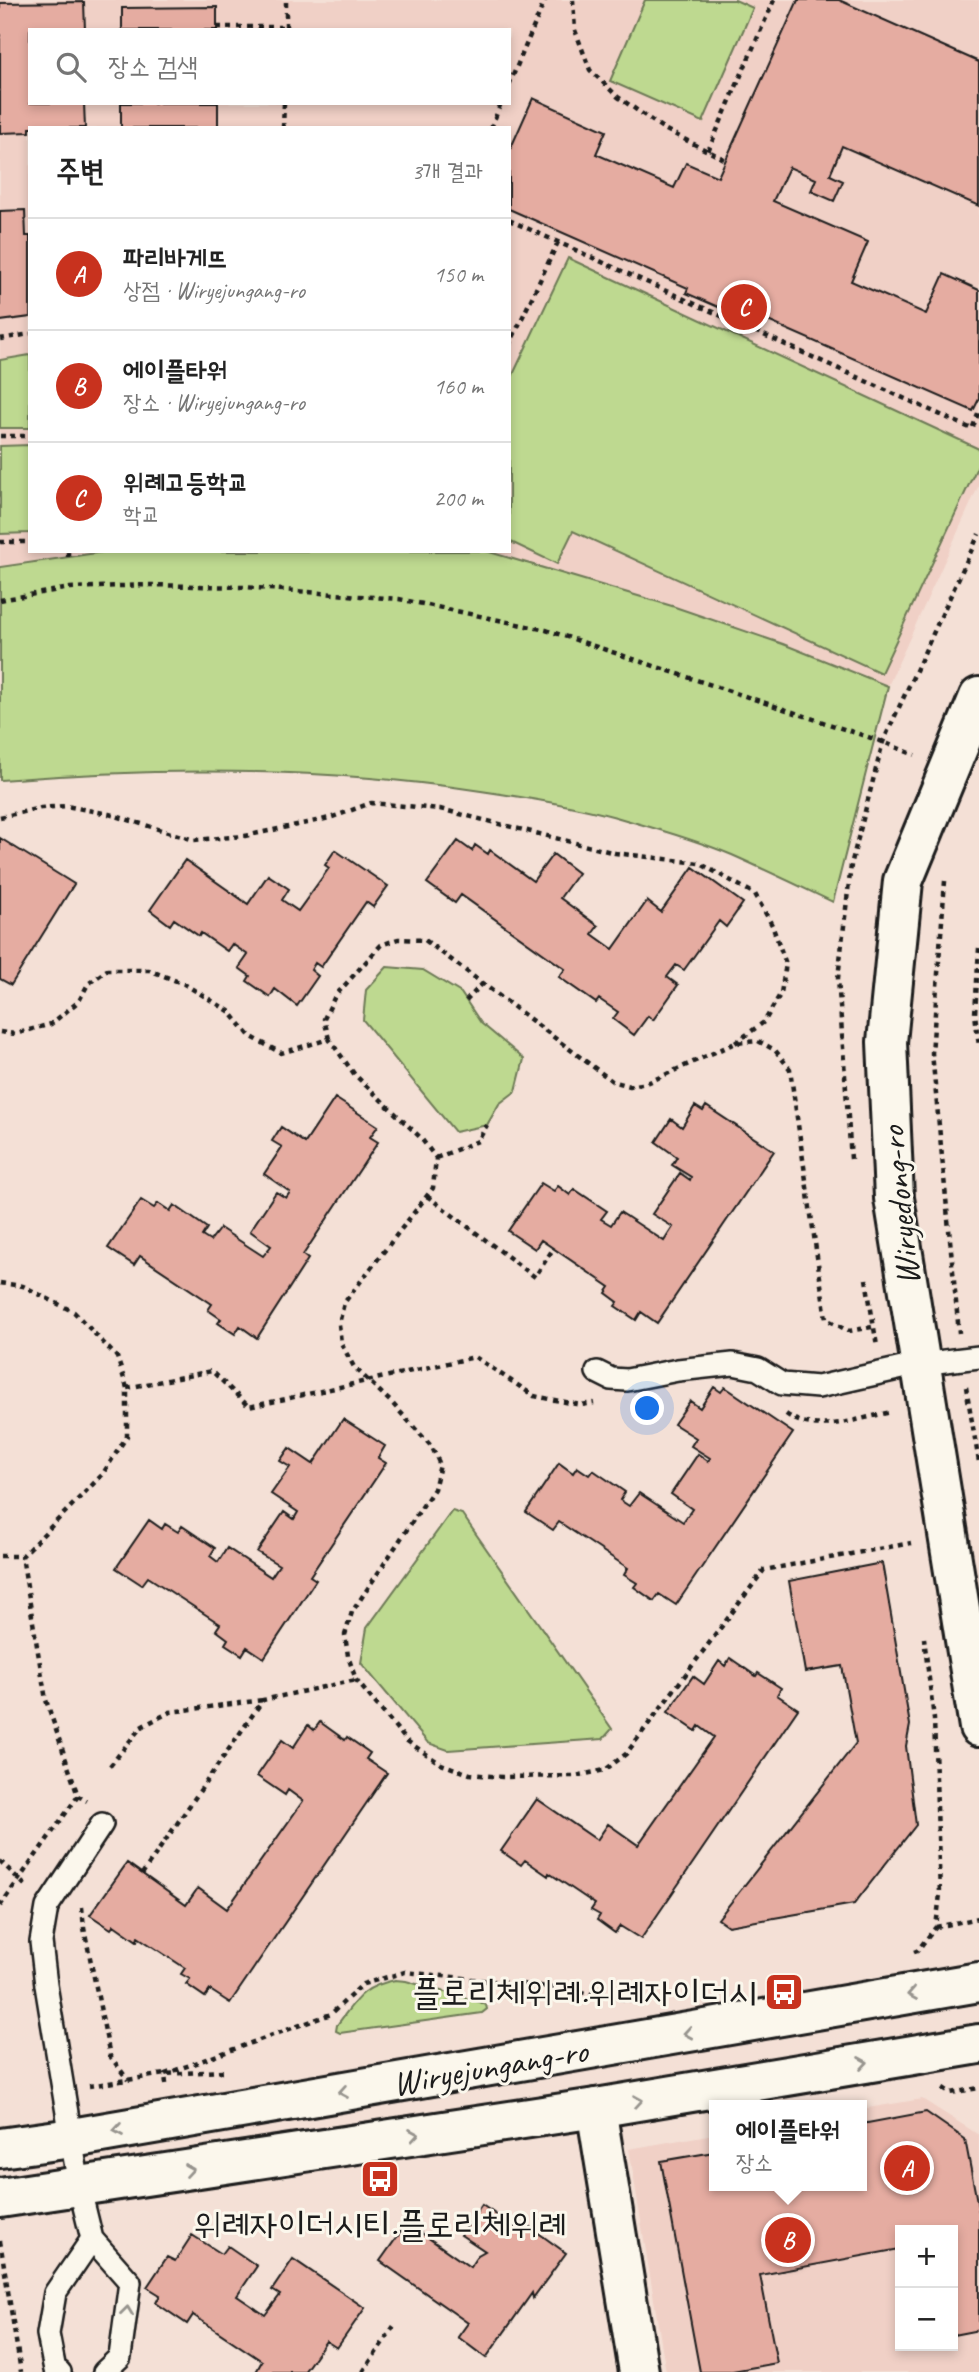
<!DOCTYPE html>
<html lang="ko">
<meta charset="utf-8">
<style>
:root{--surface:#fff;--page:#f2f2f2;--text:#222;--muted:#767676;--line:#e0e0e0;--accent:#c8321e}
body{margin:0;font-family:Caveat,"Poor Story",sans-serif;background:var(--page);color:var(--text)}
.controls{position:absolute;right:21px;bottom:21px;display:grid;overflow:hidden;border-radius:0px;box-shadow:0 4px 10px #0003}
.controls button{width:63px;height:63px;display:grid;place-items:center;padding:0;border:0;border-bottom:2px solid var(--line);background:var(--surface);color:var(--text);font:35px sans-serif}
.you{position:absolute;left:648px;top:1409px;width:24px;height:24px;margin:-18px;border:5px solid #fff;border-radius:50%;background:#1a73e8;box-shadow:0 0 0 10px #1a73e833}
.badge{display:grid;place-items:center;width:46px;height:46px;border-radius:50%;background:var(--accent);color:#fff;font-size:23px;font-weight:700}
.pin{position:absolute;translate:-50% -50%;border:4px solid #fff;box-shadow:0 2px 7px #0006}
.popup{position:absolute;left:709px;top:2100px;width:158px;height:91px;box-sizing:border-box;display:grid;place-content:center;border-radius:0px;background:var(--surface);filter:drop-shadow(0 2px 5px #0005);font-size:23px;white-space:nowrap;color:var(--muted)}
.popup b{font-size:26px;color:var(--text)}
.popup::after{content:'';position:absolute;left:50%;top:100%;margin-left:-14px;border:14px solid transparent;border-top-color:var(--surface)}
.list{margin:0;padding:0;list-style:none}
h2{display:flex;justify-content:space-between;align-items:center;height:91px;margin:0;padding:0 28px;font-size:30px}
h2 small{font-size:23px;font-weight:400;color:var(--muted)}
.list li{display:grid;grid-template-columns:46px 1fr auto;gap:21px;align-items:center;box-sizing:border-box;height:112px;padding:0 28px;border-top:2px solid var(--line)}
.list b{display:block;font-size:26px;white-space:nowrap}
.list p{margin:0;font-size:23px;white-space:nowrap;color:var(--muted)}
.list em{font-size:23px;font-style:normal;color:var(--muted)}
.icon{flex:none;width:38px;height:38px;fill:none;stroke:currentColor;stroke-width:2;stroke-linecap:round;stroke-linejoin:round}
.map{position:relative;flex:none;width:979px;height:2372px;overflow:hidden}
.search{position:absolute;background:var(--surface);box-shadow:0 4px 10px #0003;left:28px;top:28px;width:483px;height:77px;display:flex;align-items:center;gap:18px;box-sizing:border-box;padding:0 24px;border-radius:0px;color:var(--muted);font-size:26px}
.panel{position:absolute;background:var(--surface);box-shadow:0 4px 10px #0003;left:28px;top:126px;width:483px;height:427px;border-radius:0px}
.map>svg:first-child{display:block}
.built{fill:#f0d0c6;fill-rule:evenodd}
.green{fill:#bed990;stroke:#6d7a56;stroke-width:2}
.building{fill:#e5aca1;stroke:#1c1c1c;stroke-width:2}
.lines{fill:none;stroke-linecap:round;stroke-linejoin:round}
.service-casing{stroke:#1c1c1c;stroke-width:26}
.minor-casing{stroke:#1c1c1c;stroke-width:44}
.tertiary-casing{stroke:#1c1c1c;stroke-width:44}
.secondary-casing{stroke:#1c1c1c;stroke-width:44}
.path{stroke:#1c1c1c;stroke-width:4.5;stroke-dasharray:5 5;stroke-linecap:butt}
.service{stroke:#fbf7ec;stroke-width:21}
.minor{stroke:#fbf7ec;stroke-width:38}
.tertiary{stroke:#fbf7ec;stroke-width:38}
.secondary{stroke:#fbf7ec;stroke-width:38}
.oneway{stroke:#97948e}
.labels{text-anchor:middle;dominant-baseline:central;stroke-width:6;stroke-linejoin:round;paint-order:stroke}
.street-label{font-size:35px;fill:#1c1c1c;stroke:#fbf7ec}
.poi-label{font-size:35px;fill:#1c1c1c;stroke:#fbf7ec;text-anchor:end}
</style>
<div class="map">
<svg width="979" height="2372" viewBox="0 0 979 2372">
<rect width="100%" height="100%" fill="#f4e0d6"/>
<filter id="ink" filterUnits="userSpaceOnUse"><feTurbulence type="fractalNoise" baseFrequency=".0143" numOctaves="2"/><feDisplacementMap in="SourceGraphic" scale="14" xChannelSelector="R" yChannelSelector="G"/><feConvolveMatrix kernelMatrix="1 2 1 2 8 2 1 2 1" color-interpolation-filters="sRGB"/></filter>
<g filter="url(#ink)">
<!-- built -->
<path class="built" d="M0,0H979V485L888,686L783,644L672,606L486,551H509V128H30V551H110L0,567ZM30,30H509V103H30Z
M922,2099L979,2135V2372H666L629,2149L714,2134V2186H862V2109ZM900,2230H953V2346H900Z"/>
<!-- green -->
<path class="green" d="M645,0H735L753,8L703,122L610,81Z
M568,258L979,449V463L881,673L573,531L557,564L509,541V383Z
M30,355V428H0V360Z
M30,445V533L0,534V446Z
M110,551H486L672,606L783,644L888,686L833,902C799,886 766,870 732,855C699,841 661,830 626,820C579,806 529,798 481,791C322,767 160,767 0,780V567Z
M387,967L423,970L461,993L481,1023L524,1059L516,1091L499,1104L487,1125L455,1132L363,1020L366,990Z
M452,1511L462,1514L612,1729L603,1739L448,1750L428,1743L361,1663L367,1628Z
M395,1980L406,1981L480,2002L486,2005L487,2009L482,2013L340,2033L336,2031L337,2025C357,1999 361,1987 395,1980Z"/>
<!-- building -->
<path class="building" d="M798,0H839L979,62V206L842,146L830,175L843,181L834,201L811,191L816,179L789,167L773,201L868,242L851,281L926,314L944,274L979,290V399L973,411L743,310L741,317L686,293L688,288L509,209V152L533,98L606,131L596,154L674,188L686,163L718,177Z
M84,2L85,30H30V103H84L85,128H30V132L0,133V3Z
M217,7V30H122V8Z
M121,103H218V128H121Z
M25,210L26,236H30V317L0,321V211Z
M0,838L74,884L11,985L0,979Z
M458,841L472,851L475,845L488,854L490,850L533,881L553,854L578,873L560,898L598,926L592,934L613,949L647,901L661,912L693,867L743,903L726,927L719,921L684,970L676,965L667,977L678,985L653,1020L648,1016L634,1035L613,1019L618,1012L599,999L596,1003L559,977L565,969L461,895L455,903L427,883Z
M335,850L388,886L373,907L366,902L321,967L315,963L311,970L318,976L297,1006L275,989L270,997L247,981L250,976L239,968L248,955L232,944L227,951L201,933L199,936L174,919L170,925L150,910L185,860L248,904L268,875L289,889L282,900L298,911L329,868L325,865Z
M335,1098L378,1126L370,1137L378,1142L303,1255L308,1259L257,1338L240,1326L235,1334L218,1323L221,1319L208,1310L212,1304L140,1256L134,1265L108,1248L141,1200L154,1208L158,1203L170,1211L174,1205L207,1228L202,1236L210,1241L220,1228L263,1256L271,1246L250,1231L276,1192L286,1198L290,1192L264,1174L282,1147L272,1141L281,1127L305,1143Z
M695,1106L703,1111L706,1106L774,1151L657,1323L641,1312L636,1320L615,1306L618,1302L606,1293L610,1287L541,1240L535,1249L508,1231L541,1183L554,1191L558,1186L570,1195L574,1189L607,1211L601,1219L611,1225L620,1212L664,1241L673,1227L652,1214L680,1173L690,1180L691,1177L672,1165L677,1157L656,1142L671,1119L682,1127Z
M714,1387L721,1392L725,1387L793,1433L676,1605L659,1594L654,1601L634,1587L637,1583L624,1575L628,1568L559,1522L553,1530L526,1512L559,1463L573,1473L577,1467L589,1475L593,1470L625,1492L620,1500L629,1506L639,1493L683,1522L692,1509L671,1494L698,1454L708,1461L710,1458L691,1446L696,1438L674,1424L690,1401L700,1408Z
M343,1419L385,1446L378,1458L386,1463L310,1576L316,1580L264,1658L247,1647L242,1655L225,1644L228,1639L216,1630L220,1624L148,1577L142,1585L116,1568L149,1520L162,1529L165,1524L178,1532L182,1526L215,1548L210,1556L218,1562L227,1548L271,1577L279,1565L257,1552L284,1512L294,1519L298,1512L271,1494L290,1467L280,1461L289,1448L313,1464Z
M882,1563L910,1725L906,1746L916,1825L854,1904L728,1926L718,1919L856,1743L842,1666L805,1672L789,1581Z
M730,1658L756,1676L758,1673L781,1688L777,1695L798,1709L641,1939L620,1926L615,1933L597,1920L600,1915L591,1910L595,1904L549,1873L548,1876L525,1860L521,1865L501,1851L537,1799L597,1840L608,1824L638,1845L714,1737L699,1726L696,1731L668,1712L693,1676L704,1684L719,1661L725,1666Z
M320,1722L345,1740L347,1737L370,1753L366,1759L387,1773L230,2003L210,1990L205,1997L186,1984L190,1979L181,1974L185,1968L138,1937L137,1941L114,1925L111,1929L90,1915L127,1863L186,1905L198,1888L227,1909L303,1801L288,1790L285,1795L257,1776L282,1740L293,1748L308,1725L314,1730Z
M926,2112L965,2139L979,2212V2330L953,2335V2230H900V2249L760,2275L777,2363L727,2372H700L661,2161L714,2152V2186H862V2124Z
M482,2205L520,2231L526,2224L566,2253L533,2298L532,2293L486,2358L458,2337L468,2323L380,2261L407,2223L470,2267L478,2255L485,2251L461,2235Z
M192,2235L222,2254L228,2246L257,2266L237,2296L265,2315L280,2295L272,2290L293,2259L365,2308L337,2348L326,2341L304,2372H256L262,2361L193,2315L187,2324L156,2303L160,2295L147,2287L167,2257L175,2261Z"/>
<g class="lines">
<!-- service casing -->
<g class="service-casing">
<path id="service" d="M597,1372L611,1379L627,1380L678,1370L733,1364L758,1369L782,1384L818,1387L920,1364L979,1357
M102,1824L47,1907L41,1942L46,1985L79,2186L92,2239L130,2282L120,2357L104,2372
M60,2372L55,2370L48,2334L55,2293L92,2239"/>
</g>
<!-- minor casing -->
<g class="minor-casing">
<path id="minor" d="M596,2108L639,2372"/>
</g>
<!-- tertiary casing -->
<g class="tertiary-casing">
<path id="tertiary" d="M979,697L903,881L887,1042L894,1198L979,1727"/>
</g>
<!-- secondary casing -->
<g class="secondary-casing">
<path id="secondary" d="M0,2148L72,2138L979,1982
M0,2198L596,2108L979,2044"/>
</g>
<!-- path -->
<path class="path" d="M573,0L575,30L590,70L618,97L664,129L726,160
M217,27H286
M286,27V0
M509,85L545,0
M283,128L284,103
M491,128L501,103
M708,151L774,0
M509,220L972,429L979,412
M0,339L30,334
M509,346L558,242
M0,436H30
M0,542H30
M68,557V551
M0,600L70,588L148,585L244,587L399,599L546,630L883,742L915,755
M0,817L41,808L66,806L109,814L194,840L245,836L330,818L371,803L440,809L615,853L699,863L755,894L772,925L786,964L781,993L764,1022L735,1043
M945,881L932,1053L959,1333
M979,948L975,1014L979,1046
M466,1001L483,983
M0,1032L15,1034L51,1024L79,1001L88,984L107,970H149L184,984L229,1011L250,1036L281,1053L329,1039L355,1075L420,1137L436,1158L433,1188L344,1303L339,1324L341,1343L354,1367L392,1403L432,1447L440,1465L434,1489L352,1612L345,1635L348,1656L356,1680L407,1741L441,1764L470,1774L502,1777L575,1776L605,1770L626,1754L764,1570L911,1543
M329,1039L324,1019L335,996L381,945L398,939L425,940L612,1081L630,1086L647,1083L735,1043L758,1041L775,1050L790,1069L826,1319L849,1331L872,1327
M436,1158L478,1141L487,1125
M851,1159L838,978L851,865L883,742L979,534
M427,1196L535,1277L553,1249
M866,1279L877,1346
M0,1283L23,1286L74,1312L117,1357L127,1388V1436L102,1475L22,1556L46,1700L78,1796L87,1801
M966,1387L979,1462
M127,1388L212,1371L249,1407L475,1357L534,1396L581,1405L594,1403
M786,1414C816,1436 858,1418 892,1412
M0,1556H22
M110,1766L141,1727L170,1712L263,1700
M0,1861L27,1887
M142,1874L263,1700L356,1680
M0,1906L78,1796
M82,1907L84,1928L110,2056L128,2080
M936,1927L979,1918
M914,1952L917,1951L936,1927L940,1894L934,1719L924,1638
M166,2084L165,2074L331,2014L363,1984L405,1972L548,1987L636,2001
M89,2086L165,2074L223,2071
M943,2088L951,2093L979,2088
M0,2241L21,2372
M363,2372L396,2323"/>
<!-- service -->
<use href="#service" class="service"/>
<!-- minor -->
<use href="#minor" class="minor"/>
<!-- tertiary -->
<use href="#tertiary" class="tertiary"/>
<!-- secondary -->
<use href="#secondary" class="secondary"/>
</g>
<!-- one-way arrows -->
<defs><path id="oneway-chevron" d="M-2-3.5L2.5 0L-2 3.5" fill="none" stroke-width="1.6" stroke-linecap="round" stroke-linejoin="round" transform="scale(1.75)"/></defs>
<g class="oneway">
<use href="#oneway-chevron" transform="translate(912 1994) rotate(170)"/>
<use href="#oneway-chevron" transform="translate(688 2033) rotate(170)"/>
<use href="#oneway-chevron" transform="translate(863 2063) rotate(-9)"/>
<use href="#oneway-chevron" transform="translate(343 2092) rotate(170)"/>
<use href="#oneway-chevron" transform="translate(638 2101) rotate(-9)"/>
<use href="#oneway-chevron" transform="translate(118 2130) rotate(170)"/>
<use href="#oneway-chevron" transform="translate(414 2135) rotate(-9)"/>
<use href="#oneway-chevron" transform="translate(189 2170) rotate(-9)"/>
<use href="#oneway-chevron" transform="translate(127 2311) rotate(-83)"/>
</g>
</g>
<!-- icons -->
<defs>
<g id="bus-square" transform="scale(2.0125)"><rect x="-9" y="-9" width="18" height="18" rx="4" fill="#c8321e" stroke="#fbf7ec"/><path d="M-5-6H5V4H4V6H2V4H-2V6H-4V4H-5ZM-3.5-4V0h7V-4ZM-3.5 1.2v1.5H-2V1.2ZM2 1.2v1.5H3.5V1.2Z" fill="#fff"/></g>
</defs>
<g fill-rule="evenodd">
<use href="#bus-square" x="784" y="1992"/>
<use href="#bus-square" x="380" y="2179"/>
</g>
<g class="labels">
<!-- street labels -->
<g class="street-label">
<text transform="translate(900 1206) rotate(-96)">Wiryedong-ro</text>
<text transform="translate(490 2067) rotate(-10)">Wiryejungang-ro</text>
</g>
<!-- poi labels -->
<g class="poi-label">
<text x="757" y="1992">플로리체위례.위례자이더시</text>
<text x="380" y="2224" text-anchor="middle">위례자이더시티.플로리체위례</text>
</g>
</g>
</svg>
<div class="controls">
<button>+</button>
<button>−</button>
</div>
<div class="you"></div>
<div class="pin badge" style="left:907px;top:2168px">A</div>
<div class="pin badge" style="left:788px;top:2240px">B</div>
<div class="popup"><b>에이플타워</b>장소</div>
<div class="pin badge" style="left:744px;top:307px">C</div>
<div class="search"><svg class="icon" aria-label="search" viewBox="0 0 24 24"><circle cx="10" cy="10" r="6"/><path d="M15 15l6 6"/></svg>장소 검색</div>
<section class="panel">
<h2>주변<small>3개 결과</small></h2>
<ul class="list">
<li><span class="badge">A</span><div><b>파리바게뜨</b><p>상점 · Wiryejungang-ro</p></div><em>150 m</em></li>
<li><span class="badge">B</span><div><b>에이플타워</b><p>장소 · Wiryejungang-ro</p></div><em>160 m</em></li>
<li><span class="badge">C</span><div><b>위례고등학교</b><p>학교</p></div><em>200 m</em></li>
</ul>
</section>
</div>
